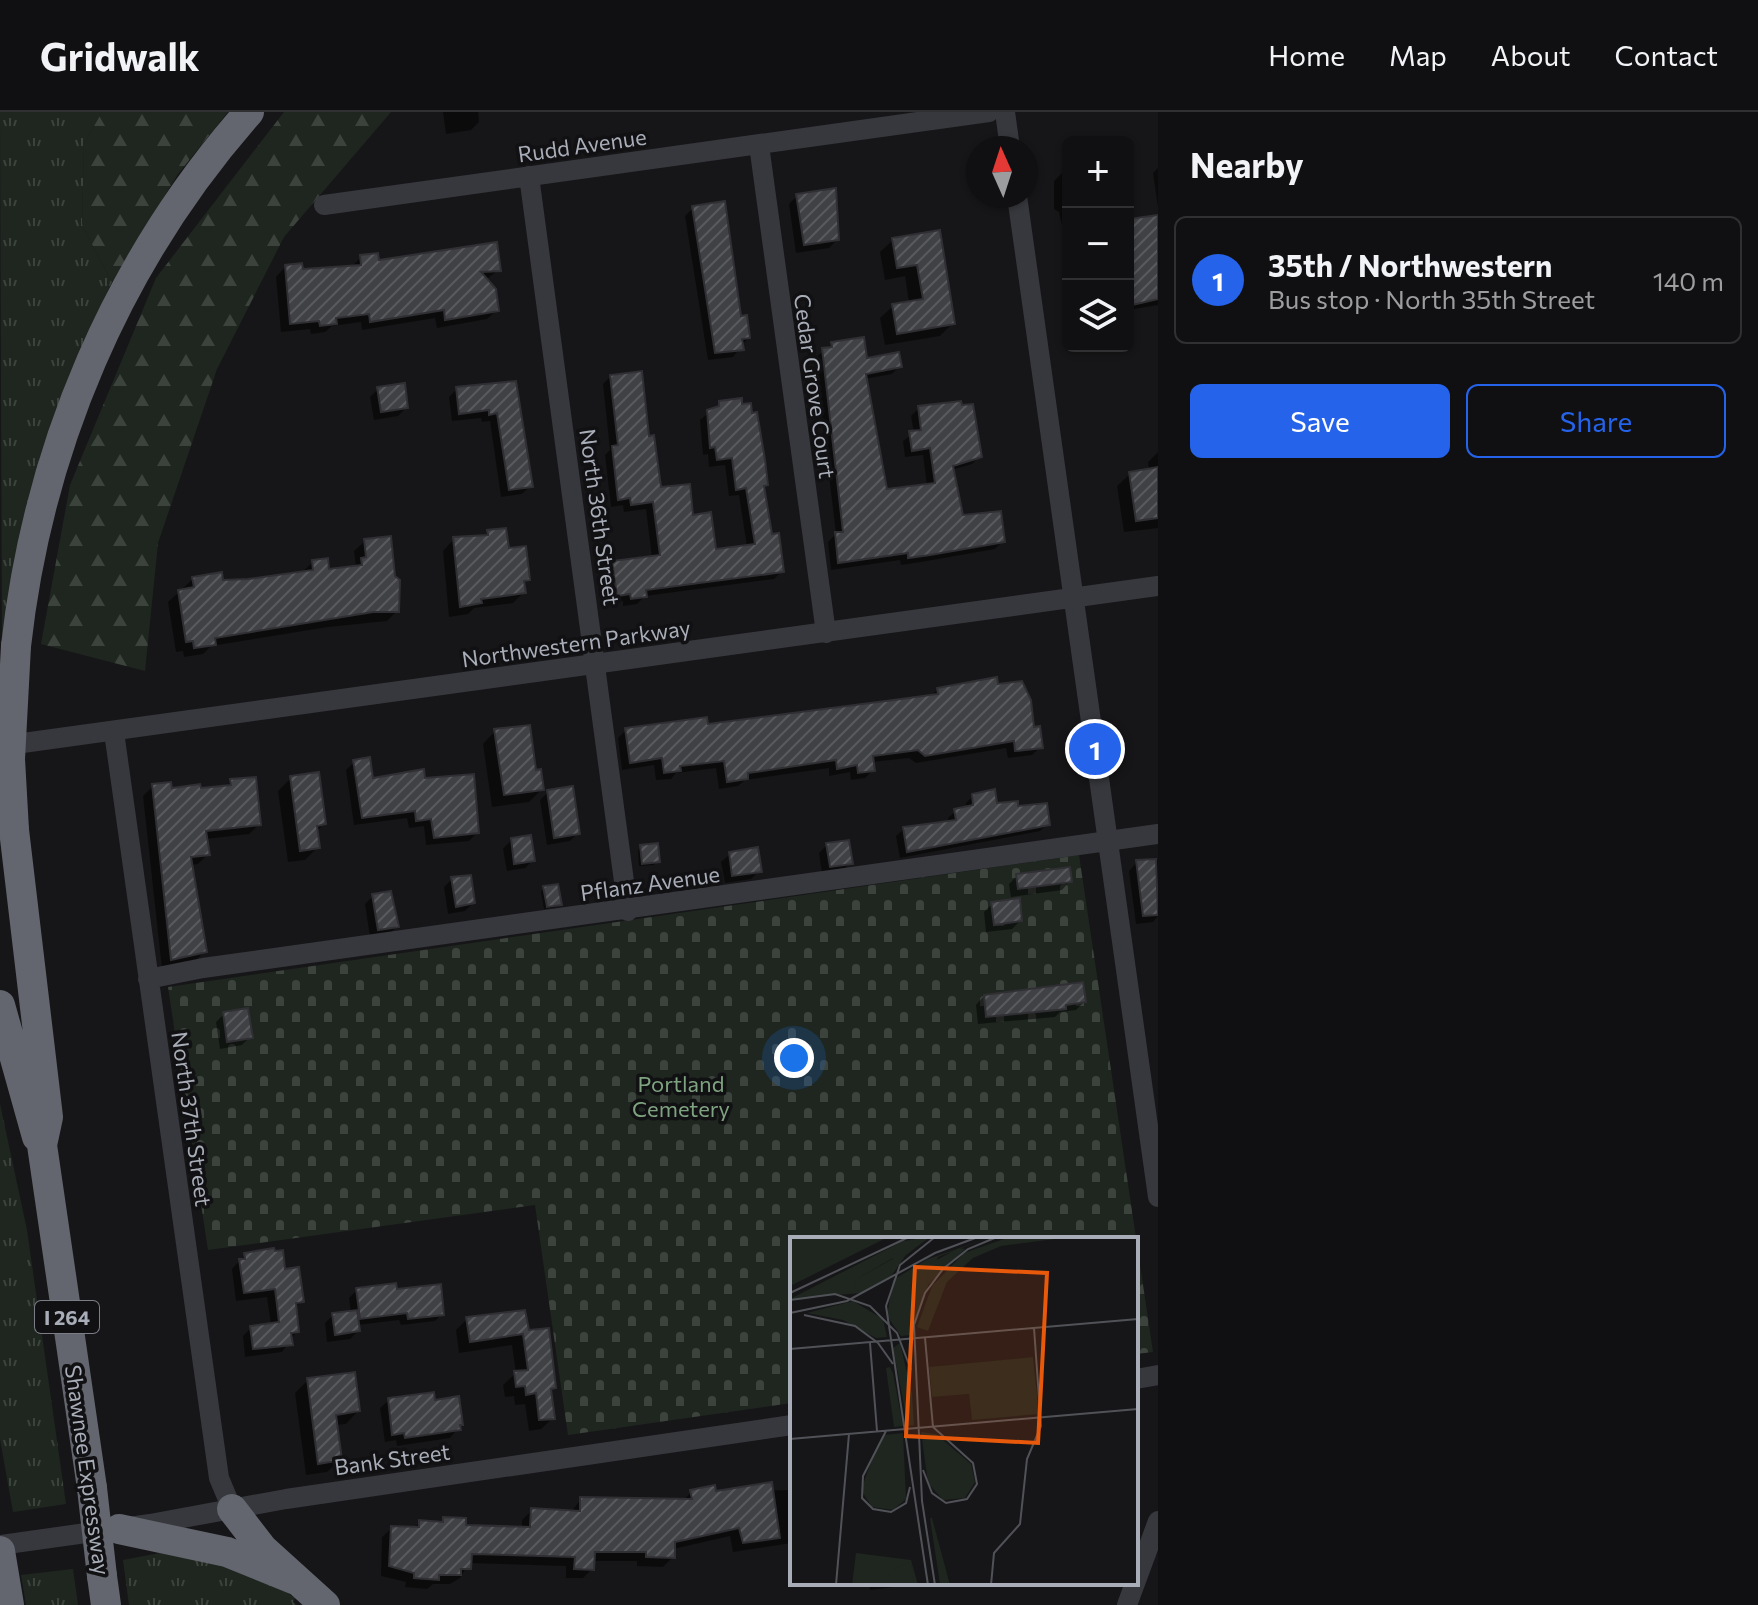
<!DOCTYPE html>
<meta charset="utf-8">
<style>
:root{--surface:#101012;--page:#1e1e20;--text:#f1f3f6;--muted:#9c9d9f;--line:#303032;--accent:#2563eb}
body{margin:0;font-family:Commissioner,sans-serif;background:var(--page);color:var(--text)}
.controls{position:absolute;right:24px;top:24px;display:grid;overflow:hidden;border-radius:12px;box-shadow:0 2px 6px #0004}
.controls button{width:72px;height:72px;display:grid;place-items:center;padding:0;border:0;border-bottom:2px solid var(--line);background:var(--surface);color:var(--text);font:40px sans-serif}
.compass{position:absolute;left:966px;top:24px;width:72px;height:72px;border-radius:50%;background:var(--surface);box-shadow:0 2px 6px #0004;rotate:357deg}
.you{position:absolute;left:794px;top:946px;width:28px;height:28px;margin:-20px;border:6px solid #fff;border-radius:50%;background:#1a73e8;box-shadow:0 0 0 12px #1a73e833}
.badge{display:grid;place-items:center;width:52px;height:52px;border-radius:50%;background:var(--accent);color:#fff;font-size:26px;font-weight:700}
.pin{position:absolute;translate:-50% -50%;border:4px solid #fff;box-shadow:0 2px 8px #0006}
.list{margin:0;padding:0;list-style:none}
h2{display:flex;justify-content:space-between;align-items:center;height:104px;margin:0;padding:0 32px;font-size:34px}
h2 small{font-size:26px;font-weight:400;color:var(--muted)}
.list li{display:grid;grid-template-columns:52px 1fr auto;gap:24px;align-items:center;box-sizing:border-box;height:128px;margin:0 16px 16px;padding:0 16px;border:2px solid var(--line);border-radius:12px}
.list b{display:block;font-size:30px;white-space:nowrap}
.list p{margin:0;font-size:26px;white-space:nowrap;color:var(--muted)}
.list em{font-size:26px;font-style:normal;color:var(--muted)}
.actions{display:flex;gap:16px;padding:24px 32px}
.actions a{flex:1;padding:18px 0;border:2px solid var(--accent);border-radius:12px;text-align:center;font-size:28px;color:var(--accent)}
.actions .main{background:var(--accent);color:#fff}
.icon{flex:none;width:44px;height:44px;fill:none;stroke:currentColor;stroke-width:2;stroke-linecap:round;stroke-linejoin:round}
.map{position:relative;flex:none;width:1158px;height:1493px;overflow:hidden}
header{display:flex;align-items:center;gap:48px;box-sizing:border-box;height:112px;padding:0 40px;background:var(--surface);border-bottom:2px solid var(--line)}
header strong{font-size:38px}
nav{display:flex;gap:44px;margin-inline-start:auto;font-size:28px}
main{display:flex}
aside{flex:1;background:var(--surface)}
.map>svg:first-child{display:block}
.grass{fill:url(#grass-tufts)}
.forest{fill:url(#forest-firs)}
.cemetery{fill:url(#cemetery-stones)}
.shadow{fill:#0007}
.building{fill:url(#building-hatch);stroke:#303034;stroke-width:2}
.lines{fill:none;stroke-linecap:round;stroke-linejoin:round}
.minor{stroke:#37383d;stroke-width:20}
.highway{stroke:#63666e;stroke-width:30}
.highway-bridge{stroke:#63666e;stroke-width:30}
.labels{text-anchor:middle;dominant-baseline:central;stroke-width:7;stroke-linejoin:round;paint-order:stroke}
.shield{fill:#111113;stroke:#7b7e86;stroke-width:2}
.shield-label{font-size:20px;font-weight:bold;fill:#a8adb8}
.street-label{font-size:22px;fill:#a8adb8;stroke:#111113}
.park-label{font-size:22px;fill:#7fa381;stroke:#111113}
.inset-road{fill:none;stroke:#505258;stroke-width:2}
.view{fill:#e8590c;fill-opacity:0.15;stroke:#e8590c;stroke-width:4}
.inset-edge{fill:none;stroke:#a8adb8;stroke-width:4}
</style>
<header>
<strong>Gridwalk</strong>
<nav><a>Home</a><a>Map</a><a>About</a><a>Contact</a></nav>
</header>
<main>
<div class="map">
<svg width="1158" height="1493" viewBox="0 0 1158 1493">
<defs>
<pattern id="grass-tufts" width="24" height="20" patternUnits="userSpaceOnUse" patternTransform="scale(2)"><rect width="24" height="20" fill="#1e261f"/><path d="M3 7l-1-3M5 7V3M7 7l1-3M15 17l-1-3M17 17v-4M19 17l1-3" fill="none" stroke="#3c433d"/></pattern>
<pattern id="forest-firs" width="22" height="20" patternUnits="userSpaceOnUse" patternTransform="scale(2)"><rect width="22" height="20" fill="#1e261f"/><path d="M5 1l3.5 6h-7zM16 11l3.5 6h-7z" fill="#3c433d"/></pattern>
<pattern id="cemetery-stones" width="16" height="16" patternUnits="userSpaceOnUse" patternTransform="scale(2)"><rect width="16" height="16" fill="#1e261f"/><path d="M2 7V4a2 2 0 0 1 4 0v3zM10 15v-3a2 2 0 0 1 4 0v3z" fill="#3c433d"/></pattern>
<pattern id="building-hatch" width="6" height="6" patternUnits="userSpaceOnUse" patternTransform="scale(2)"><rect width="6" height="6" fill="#404145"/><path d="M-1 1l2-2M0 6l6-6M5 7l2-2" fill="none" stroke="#595a5e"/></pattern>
</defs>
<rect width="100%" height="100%" fill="#161618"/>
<!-- grass -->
<path class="grass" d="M0,0H102L84,32L82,113L112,170C52,291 18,403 2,537Z
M0,992L27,1118L66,1392L13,1400L0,1327Z
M160,1441L257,1460L295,1486L293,1490L297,1493H129L123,1448Z
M73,1457L78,1493H26L21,1463Z"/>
<!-- forest -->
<path class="forest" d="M102,0H228L178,62L112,170L82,113L84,32Z
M284,0H391L284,125L217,257L158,431L145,559L41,532L70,373L156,166Z"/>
<!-- cemetery -->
<path class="cemetery" d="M1079,743L1153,1240L1136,1242V1127H792V1291L568,1323L535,1093L208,1138L168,875Z"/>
<!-- shadow -->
<path class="shadow" d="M443,0H478L479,10L471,18L446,22Z
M1067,56L1068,131H1066L1059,100L1054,97V69Z
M1158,56V95L1153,61Z
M797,84L837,128L829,136L796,141L789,92Z
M693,96L748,226L733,245L708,248L685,104Z
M1158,105V193L1128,198V109Z
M939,120L953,211L940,224L885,233L880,206L893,194L909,191L905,164L885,168L880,140L893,128Z
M361,145L377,151L499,158L485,168L497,198L487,207L437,216L435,206L362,218L361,210L332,214L325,220L311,222L310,217L281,220L276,165L285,155L301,160L352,154Z
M832,232L866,248L900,254L892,262L865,267L886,379L927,374L923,343L905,345L903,329L914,321L911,304L919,296L980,344L972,352L951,358L961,405L1003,429L995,437L921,450L901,453L900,448L831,458L828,430L836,422L815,246Z
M611,264L647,326L659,377L691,405L714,440L747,435L739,383L729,384L725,353L709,355L708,342L703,343L700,308L720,291L766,373L762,376L770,425L782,459L774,467L645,484L637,492L623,494V489L610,490L605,459L613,451L652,446L646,397L624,400L623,393L611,395L605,343L610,338L603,272Z
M514,271L530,374L522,382L501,385L490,309L482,310L481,306L452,309L449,285L457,277Z
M378,277L406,296L398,304L374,308L370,285Z
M1158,340V416L1124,420L1117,374L1130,362L1149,359L1148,350Z
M488,420L528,467L523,472L524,480L513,491L474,496L468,502L449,505L443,439L454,427L484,425Z
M365,429L397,499L387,509L328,515L211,534L203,542L184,545L183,539L176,540L168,490L193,467L221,470L301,461L313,450L327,459L356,454L354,439Z
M996,574L1033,617L1041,635L1032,643L1008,646L1006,636L916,651L909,646L872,650L873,658L865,666L851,668L850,660L829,664V656L745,668L738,674L719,677L716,656L676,661L671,667L656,668L654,653L622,658L618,626L626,618L707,614L930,585L938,577Z
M495,619L534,660L542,677L529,690L492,695L483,632Z
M354,650L371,668H424L477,721L469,729L426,733L424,714L409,716L407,706L354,713L346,658Z
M291,666L324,712L316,720L318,735L305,748L288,750L278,679Z
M231,669L259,713L249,722L206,727L208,742L198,752L191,753L205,839L195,849L162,857L143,684L153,674L170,679L199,678L225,676Z
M548,680L578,721L570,729L547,733L540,688Z
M973,684L1017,697L1048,712L1040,719L900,746L896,724L904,717L949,711L948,706L956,699L966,697V691Z
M511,728L533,748L525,756L507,759L503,737Z
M827,733L850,751L842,759L822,762L819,741Z
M641,735L658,749L654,753L639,754L638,738Z
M730,742L759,759L751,767L725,771L721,750Z
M1158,748V804L1153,810L1136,812L1129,759L1137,750Z
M1017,764L1070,769L1062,778L1011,785L1009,772Z
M452,767L473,791L465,799L448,802L444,775Z
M544,776L560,792L556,795L544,797L541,780Z
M373,784L397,814L389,822L370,825L365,792Z
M992,792L1020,809L1012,817L986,820L984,800Z
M984,884L1084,890L1076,898L1060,900L1055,905L978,912L976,893Z
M224,902L250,925L242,933L220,937L216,910Z
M245,1143L284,1159L301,1190L295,1196L297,1219L282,1240L245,1245L243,1224L251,1216L271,1213L267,1185L236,1189L232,1157Z
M357,1178L395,1180L442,1202L435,1209L401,1213L399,1208L357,1213L358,1219L350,1227L327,1230L325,1211L333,1203L351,1200L349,1186Z
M467,1207L528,1220L554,1275L549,1280L553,1306L541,1317L529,1319L525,1292L515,1293L514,1284L505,1285L503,1273L516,1261L512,1233L459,1241L456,1218Z
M308,1268L358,1299L346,1312L335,1313L340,1348L327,1360L306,1363L295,1281Z
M389,1288L433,1290L461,1312L450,1326L397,1334L396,1328L385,1330L380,1296Z
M792,1378V1431L733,1440L730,1424L673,1437V1445L663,1455L637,1454V1449H593L592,1457L583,1466H566V1454L469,1451L460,1466L450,1472H433L427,1477L405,1475L406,1470L381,1464L382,1425L392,1416L414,1417L420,1410L440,1412L444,1407L464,1414L522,1416V1408L532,1398L571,1400L581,1387L683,1389L691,1380Z
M869,1471H898L894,1475L870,1478Z"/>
<!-- building -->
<path class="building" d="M836,76L839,128L804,133L796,82Z
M725,89L741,204L747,203L750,226L742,227L744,238L715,241L692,94Z
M1158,103V187L1128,194V160L1132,159L1128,107Z
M940,118L955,212L897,222L892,192L923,187L917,153L897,156L892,126Z
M497,130L501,159L481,160L496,177L499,199L445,208L444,198L370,210L369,202L336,206L337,212L320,214L319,209L290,212L285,153L302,151L303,157L361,153L360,143L378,141L379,148Z
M864,225L867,246L899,240L902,255L866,262L887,377L935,371L930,336L912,339L909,319L921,318L918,294L961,289L962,293L973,292L982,345L953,354L963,403L1001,399L1005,430L930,443L908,446V441L838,451L835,420H843L822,236L832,235L831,230Z
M642,259L649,324L654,323L661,375L690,372L693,403L711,400L716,437L755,432L746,376L736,378L732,346L717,348L715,335L710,336L707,298L719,294V289L742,286V292L751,291L752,301L757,300L765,348L768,373L764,374L772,422L779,421L784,460L646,478L647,485L631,487L630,482L617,484L612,449L660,443L653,390L631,393L630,386L618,388L612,334L618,333L610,263Z
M516,269L533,375L509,378L497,301L489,303V298L459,302L456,275Z
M405,271L408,296L381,300L377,275Z
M1158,355V406L1136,409L1129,360Z
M506,416L509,436L526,434L530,468L524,469L526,481L481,487L482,491L460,495L453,425L488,423L487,418Z
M391,424L395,464L400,468L399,500H373L215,526L216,533L194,536L193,529L186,530L178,478L194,475L192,465L222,460L223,468L248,467L313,458L312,448L328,446L329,457L362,453L361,446L366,445L364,427Z
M997,565L998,572L1022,569L1031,588L1034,615L1040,614L1043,636L1015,639L1014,629L925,644L918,638L873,644L875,659L858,661L857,653L837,657L836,648L748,661V667L727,670L724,649L680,654L681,659L664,661L662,646L630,651L625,616L707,605L708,612L901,587L938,582L937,576Z
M530,613L536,658L541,657L544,678L504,683L494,617Z
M370,645L373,666L424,657L425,666L474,662L479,721L434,726L431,707L416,709L415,699L362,706L353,648Z
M319,660L326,712L317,714L320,736L300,739L290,664Z
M256,665L261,713L206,719L210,743L191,745L207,840L171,848L152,672L171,670L172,676L200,672L201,676L231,673L230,667Z
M573,674L580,722L554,726L547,678Z
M995,677L997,691L1018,689V694L1047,691L1050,713L907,740L903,715L956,708L954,697L973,693L972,682Z
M531,723L535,749L514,752L511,726Z
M849,728L853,752L830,755L826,731Z
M658,731L660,750L642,752L640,733Z
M758,735L762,760L732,764L729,740Z
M1156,747L1158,803L1143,804L1136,748Z
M1070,755L1072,770L1018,777L1016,762Z
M471,763L475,791L456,795L451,765Z
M558,772L562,793L547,795L543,774Z
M391,779L399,815L378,818L372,782Z
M1020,786L1022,809L994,813L991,790Z
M1083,870L1086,890L1066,893V897L986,905L984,883Z
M248,896L253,926L227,930L223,900Z
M274,1136L275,1139L283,1138L285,1157L299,1155L304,1190L296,1191L299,1220L291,1221L293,1233L253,1237L250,1214L279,1210L275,1177L244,1181L239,1147H245L244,1141Z
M396,1171L397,1177L441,1172L444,1203L408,1207L407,1201L360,1207L356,1176Z
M357,1198L360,1219L335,1223L332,1201Z
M525,1198L529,1218L549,1216L556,1276L551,1277L555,1307L539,1308L536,1281L526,1283L525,1274L516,1275L514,1259L528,1258L523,1222L470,1230L466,1205Z
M355,1260L360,1299L336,1303L342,1348L318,1352L307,1266Z
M434,1280L435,1288L459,1284L463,1313H460L461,1318L405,1326L404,1321L392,1323L388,1286Z
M772,1370L780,1426L743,1431L739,1416L675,1430V1446L646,1445V1440H595L594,1458L574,1457L575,1445L472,1442L471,1457H461V1463H439V1468L414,1466V1461L389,1454L391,1414L419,1415V1408L443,1410V1405L466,1406V1413L530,1415L531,1396L580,1399V1385L692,1387L690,1378L715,1373L716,1379Z"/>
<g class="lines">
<!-- minor -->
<path class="minor" d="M1005,0L1010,36
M759,33L826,521
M529,64L628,799
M1017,84L1158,1085
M324,93L989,0
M114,620L219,1366L232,1397
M1,634L1158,474
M148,867L203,856L1158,722
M1136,1267L1158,1263
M0,1433L150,1412L286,1387L792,1313
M1127,1493L1158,1409"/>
<!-- highway -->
<path class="highway" d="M16,534C38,337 117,149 249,0
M14,718L48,1005L42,1033L92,1376
M0,893L37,1025
M232,1397L262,1436L325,1493
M119,1417L227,1440L296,1468
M0,1439L9,1493
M102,1464L106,1493"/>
<!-- highway-bridge -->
<path class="highway-bridge" d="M14,718L10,647L16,534
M92,1376L102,1464"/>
</g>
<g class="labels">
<!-- shield labels -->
<rect class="shield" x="35" y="1189" width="64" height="32" rx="6"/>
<g class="shield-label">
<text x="67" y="1205">I 264</text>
</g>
<!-- street labels -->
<g class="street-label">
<text transform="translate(582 33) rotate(-8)">Rudd Avenue</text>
<text transform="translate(815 274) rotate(82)">Cedar Grove Court</text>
<text transform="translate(600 405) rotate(82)">North 36th Street</text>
<text transform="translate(576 531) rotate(-8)">Northwestern Parkway</text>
<text transform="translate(650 771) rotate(-8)">Pflanz Avenue</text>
<text transform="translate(192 1007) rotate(82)">North 37th Street</text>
<text transform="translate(392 1347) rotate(-8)">Bank Street</text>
<text transform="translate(88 1358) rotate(82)">Shawnee Expressway</text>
</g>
<!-- park labels -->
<g class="park-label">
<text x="681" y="971">Portland<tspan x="681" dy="25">Cemetery</tspan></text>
</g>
</g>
<!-- overview -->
<g transform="translate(790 1125)">
<rect width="348" height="348" fill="#161618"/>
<path d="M0,0H98L0,49ZM140,0L116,18L99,42L103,21L72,39L71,56L0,62L113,4ZM198,1L148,20L121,98L111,99L97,79L103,43L138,22ZM63,64L93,82L97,100L86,101L53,83L17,76ZM110,106L122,157L124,188L118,189L103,111ZM131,195L146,197L181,227L185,245L175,261L153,263L138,246ZM113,196L116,262L103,273L82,270L71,253L87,209L93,198ZM66,316L121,323L128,348H62Z" fill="#1e261f"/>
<path d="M281,0L211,9L183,21L157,45L138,94L127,90L142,49L174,16L214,2ZM169,11L175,12L137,49L139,27ZM104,21L99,42L71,56L64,51L62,47L72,39ZM100,130L103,136L113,189L104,190L96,131ZM140,281H142L160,348L150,347Z" fill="#1e261f"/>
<path d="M243,120L249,177L182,183L179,157L142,160L139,130Z" fill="#1e261f"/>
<path d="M121,325L124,348H96L101,333Z" fill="#1e261f"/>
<path class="inset-road" d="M0,56L119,0M0,63L45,57L80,69L107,96L121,133M0,76L57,64L145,16L188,0M14,78L65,89L88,106L103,127M135,101L143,190M80,106L87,194M0,112L348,82M96,194L73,239L72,261L83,272L101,275L116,266L120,250M0,202L348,172M133,233L142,256L156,266L177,262L187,247L183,226L143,190M46,348L59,197M138,348L96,69L110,28L145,0M145,348L132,264L124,88L135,56L153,32L178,12L207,0M201,348L204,316L230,287L237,222L251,189L244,91"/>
<path class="view" d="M125,30L257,36L248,206L116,199Z"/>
<rect width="348" height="348" class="inset-edge"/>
</g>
</svg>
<div class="controls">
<button>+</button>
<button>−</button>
<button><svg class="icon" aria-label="layers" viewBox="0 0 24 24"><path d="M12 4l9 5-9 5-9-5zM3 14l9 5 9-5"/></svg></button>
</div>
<svg class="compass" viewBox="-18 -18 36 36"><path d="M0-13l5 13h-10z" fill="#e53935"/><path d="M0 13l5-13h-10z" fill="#9c9d9f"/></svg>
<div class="you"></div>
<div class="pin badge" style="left:1095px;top:637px">1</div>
</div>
<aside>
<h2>Nearby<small></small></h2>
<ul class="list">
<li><span class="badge">1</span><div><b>35th / Northwestern</b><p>Bus stop · North 35th Street</p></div><em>140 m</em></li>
</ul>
<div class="actions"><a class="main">Save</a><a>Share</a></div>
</aside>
</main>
